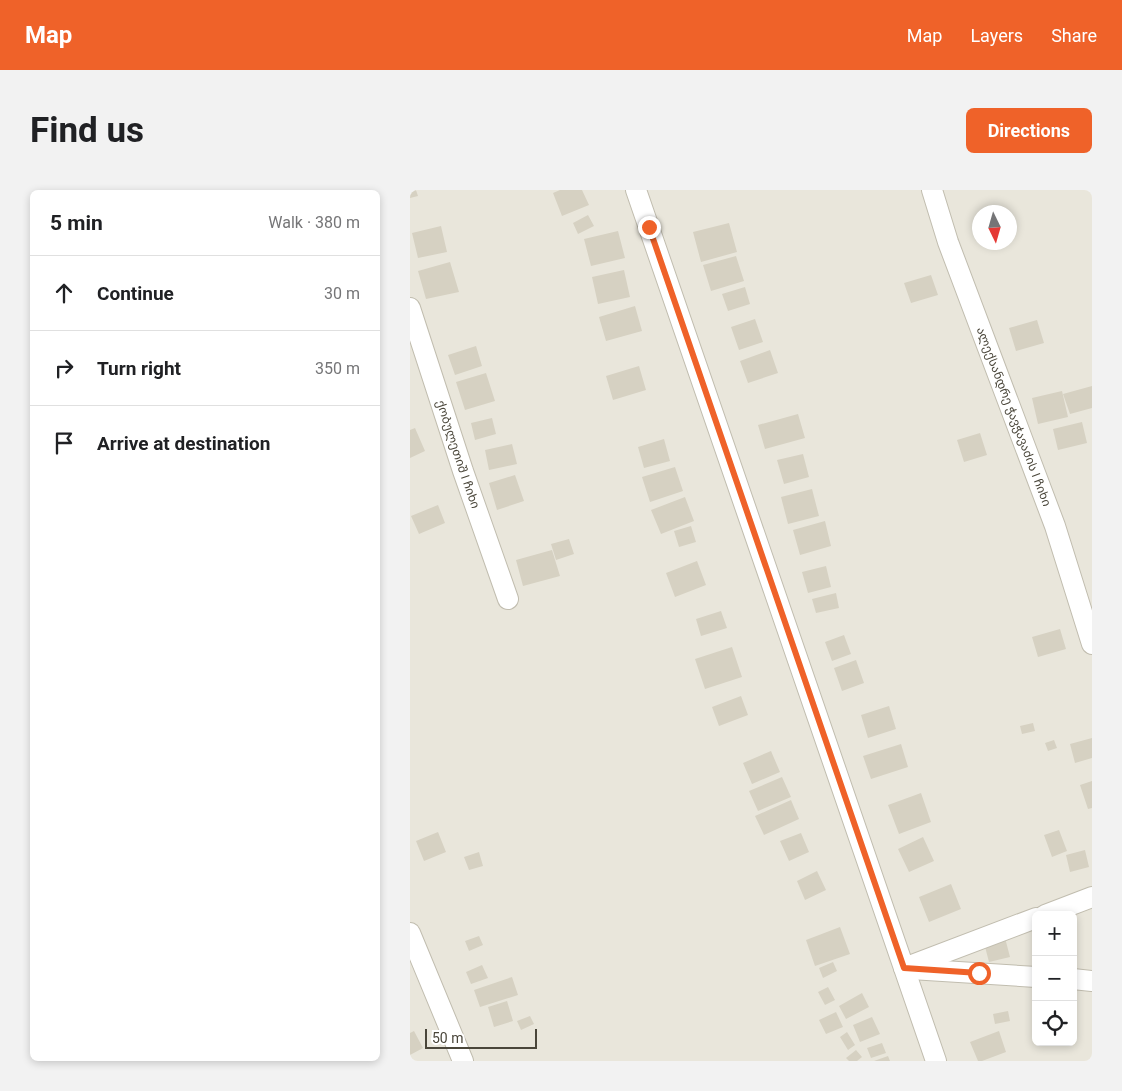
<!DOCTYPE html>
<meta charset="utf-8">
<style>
:root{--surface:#fff;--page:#f2f2f2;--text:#202124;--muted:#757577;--line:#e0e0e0;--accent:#ef6229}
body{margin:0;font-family:Roboto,"Noto Sans Georgian",sans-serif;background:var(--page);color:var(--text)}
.controls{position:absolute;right:15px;bottom:15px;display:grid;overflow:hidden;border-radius:8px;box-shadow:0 2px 8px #0003}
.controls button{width:45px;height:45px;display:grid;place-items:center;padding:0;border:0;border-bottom:1px solid var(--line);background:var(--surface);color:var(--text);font:25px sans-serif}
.compass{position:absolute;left:562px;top:15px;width:45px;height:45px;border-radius:50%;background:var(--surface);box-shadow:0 2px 8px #0003;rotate:175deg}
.scale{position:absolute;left:15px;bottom:12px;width:112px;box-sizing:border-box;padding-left:5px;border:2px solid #4a463a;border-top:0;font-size:14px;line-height:18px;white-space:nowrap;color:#4a463a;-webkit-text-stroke:4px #fff;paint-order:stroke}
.stop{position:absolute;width:15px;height:15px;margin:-11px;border:4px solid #ef6229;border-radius:50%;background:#fff}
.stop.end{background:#ef6229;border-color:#fff;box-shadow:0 1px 5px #0008}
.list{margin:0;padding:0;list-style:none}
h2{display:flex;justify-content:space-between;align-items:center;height:65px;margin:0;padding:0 20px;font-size:21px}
h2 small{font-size:16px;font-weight:400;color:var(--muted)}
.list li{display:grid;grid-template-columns:32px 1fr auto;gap:15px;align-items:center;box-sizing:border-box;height:75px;padding:0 20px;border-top:1px solid var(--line)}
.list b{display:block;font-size:19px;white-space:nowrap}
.list em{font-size:16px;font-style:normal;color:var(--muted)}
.icon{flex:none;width:28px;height:28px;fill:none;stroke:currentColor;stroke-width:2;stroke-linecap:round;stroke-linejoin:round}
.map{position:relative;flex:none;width:682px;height:871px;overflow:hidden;border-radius:8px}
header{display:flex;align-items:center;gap:30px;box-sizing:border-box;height:70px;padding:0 25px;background:var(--accent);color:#fff}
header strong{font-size:24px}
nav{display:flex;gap:28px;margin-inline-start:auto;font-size:18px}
.intro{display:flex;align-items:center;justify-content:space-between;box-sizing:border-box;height:120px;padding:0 30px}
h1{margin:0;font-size:35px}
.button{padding:12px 22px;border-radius:8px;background:var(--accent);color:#fff;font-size:18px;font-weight:700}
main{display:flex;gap:30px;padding:0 30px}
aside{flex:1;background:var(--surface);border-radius:8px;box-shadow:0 2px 8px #0003}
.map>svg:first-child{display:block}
.residential{fill:#e9e6db;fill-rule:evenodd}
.building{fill:#d6d1c2}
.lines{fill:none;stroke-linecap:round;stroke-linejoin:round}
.minor-casing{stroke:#c1bdaf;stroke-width:22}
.minor{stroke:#fff;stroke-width:20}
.route{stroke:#ef6229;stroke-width:6}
.labels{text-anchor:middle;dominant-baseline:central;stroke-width:4;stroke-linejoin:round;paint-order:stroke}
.street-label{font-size:12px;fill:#4a463a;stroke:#fff}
</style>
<header>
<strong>Map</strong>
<nav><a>Map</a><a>Layers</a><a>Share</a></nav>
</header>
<div class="intro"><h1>Find us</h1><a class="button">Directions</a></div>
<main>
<aside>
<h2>5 min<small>Walk · 380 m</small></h2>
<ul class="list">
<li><svg class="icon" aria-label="ahead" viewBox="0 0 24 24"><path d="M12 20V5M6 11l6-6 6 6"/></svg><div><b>Continue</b></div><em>30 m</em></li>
<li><svg class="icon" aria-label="right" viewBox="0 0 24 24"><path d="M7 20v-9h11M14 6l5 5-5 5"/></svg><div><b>Turn right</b></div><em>350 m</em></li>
<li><svg class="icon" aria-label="arrive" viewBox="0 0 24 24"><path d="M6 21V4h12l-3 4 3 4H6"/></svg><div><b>Arrive at destination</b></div></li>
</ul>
</aside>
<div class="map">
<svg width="682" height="871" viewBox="0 0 682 871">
<rect width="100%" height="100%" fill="#f5f4ec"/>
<!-- residential -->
<path class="residential" d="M0,0H682V871H0ZM570,22H600V52H570ZM626,725H663V852H626Z"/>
<!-- building -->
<path class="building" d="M0,0H6L8,6L0,8Z
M150,0H172L179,15L152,26L143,3Z
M178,25L184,36L168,44L163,33Z
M319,33L327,62L291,72L283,42Z
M31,36L37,62L8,68L2,43Z
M208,41L215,68L181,76L174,49Z
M326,66L334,91L301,101L293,75Z
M40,72L49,102L16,109L8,81Z
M214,80L220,107L188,114L182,87Z
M521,85L528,105L501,113L494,93Z
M335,97L340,114L318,121L312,104Z
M225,116L232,141L196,151L189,127Z
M345,129L353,152L329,160L321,137Z
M627,130L634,153L606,161L599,138Z
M66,156L72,176L45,185L38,165Z
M360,160L368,183L338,193L330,171Z
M229,176L236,200L203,210L196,186Z
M76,183L85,211L55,220L46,192Z
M682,196V218L660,224L653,204Z
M652,201L658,227L628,234L622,208Z
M388,224L395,248L355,259L348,235Z
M82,228L86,244L65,250L61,233Z
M672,232L677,253L648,260L643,239Z
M5,238L15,261L0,268V240Z
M570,243L577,265L554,272L547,250Z
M254,249L260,271L234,278L228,257Z
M102,254L107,274L79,280L75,260Z
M393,264L399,287L374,294L367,270Z
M265,277L273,301L240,312L232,287Z
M105,285L114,311L87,320L79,293Z
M402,299L409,326L378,334L371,307Z
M275,307L284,331L251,344L241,320Z
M28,315L35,333L9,344L1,326Z
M415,331L421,356L390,365L383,340Z
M281,336L286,352L269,357L264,341Z
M159,349L164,364L146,370L141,354Z
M142,360L150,386L113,396L106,370Z
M287,371L296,395L265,407L256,383Z
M416,376L421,397L398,403L392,382Z
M426,403L429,418L406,423L402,409Z
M311,421L317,438L291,446L286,429Z
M650,439L656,459L628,467L622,447Z
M434,445L441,464L422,471L415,452Z
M322,457L332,487L295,499L285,469Z
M446,470L454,493L432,501L424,478Z
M331,506L338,525L309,536L302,517Z
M479,516L486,539L458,548L451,525Z
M623,533L625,541L612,544L610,536Z
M682,548V568L665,573L660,554Z
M644,550L647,558L638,561L635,553Z
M491,554L498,577L461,589L453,566Z
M361,561L370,582L342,594L333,573Z
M372,587L381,607L348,621L339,601Z
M682,591V618L678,619L670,595Z
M511,603L521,632L489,644L478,615Z
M381,610L389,629L354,645L345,626Z
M649,640L657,661L642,667L634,645Z
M28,642L36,662L14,671L6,651Z
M391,643L399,662L379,671L370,651Z
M513,647L524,671L499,682L488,659Z
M675,660L679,677L660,682L656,665Z
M69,662L73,676L59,680L54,667Z
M407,681L416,700L395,710L387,691Z
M541,694L551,719L519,732L509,707Z
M430,737L440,764L405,776L396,750Z
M594,744L600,767L579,772L573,749Z
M69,746L73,755L59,761L55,751Z
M423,772L427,781L413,788L409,778Z
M72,775L78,788L61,794L56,782Z
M102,787L108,805L70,817L64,800Z
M418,797L425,810L415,815L408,802Z
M452,803L459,817L436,829L429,816Z
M97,811L103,831L84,837L78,817Z
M598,821L600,831L585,834L583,824Z
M426,822L433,837L416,844L409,830Z
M120,826L124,834L111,840L107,831Z
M462,827L470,844L450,852L443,835Z
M4,841L13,858L0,865V843Z
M589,841L596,862L572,871H568L560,852Z
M437,842L445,855L438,860L430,847Z
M472,853L476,863L461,868L457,858Z
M446,860L452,867L447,871H439L436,868Z
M478,866L480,871H464Z"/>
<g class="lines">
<!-- minor casing -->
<g class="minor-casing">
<g id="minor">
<path d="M226,0L526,871"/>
<path id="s1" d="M522,0L538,52L645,336L682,454"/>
<path id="s2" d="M0,118L53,281L98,409"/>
<path d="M635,725L682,707"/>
<path d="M0,743L53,871"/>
<path d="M494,778L626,728"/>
<path d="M501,779L626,787"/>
<path d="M663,789L682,791"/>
</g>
</g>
<!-- minor -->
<use href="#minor" class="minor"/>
</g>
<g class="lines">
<!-- route -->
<path class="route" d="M239,37L494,778L569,783"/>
</g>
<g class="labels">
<!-- street labels -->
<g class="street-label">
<text stroke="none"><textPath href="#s1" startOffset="241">ალექსანდრე ჭავჭავაძის I ჩიხი</textPath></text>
<text stroke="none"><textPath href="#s2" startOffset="154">ქობულეთიშ I ჩიხი</textPath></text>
</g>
</g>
</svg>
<div class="controls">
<button>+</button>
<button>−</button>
<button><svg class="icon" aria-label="locate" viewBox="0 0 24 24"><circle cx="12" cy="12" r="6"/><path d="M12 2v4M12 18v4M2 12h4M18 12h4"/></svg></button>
</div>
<svg class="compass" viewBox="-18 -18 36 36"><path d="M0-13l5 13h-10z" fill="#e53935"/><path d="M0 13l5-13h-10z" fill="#757577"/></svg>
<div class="scale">50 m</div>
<div class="stop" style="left:569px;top:783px"></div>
<div class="stop end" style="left:239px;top:37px"></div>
</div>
</main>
